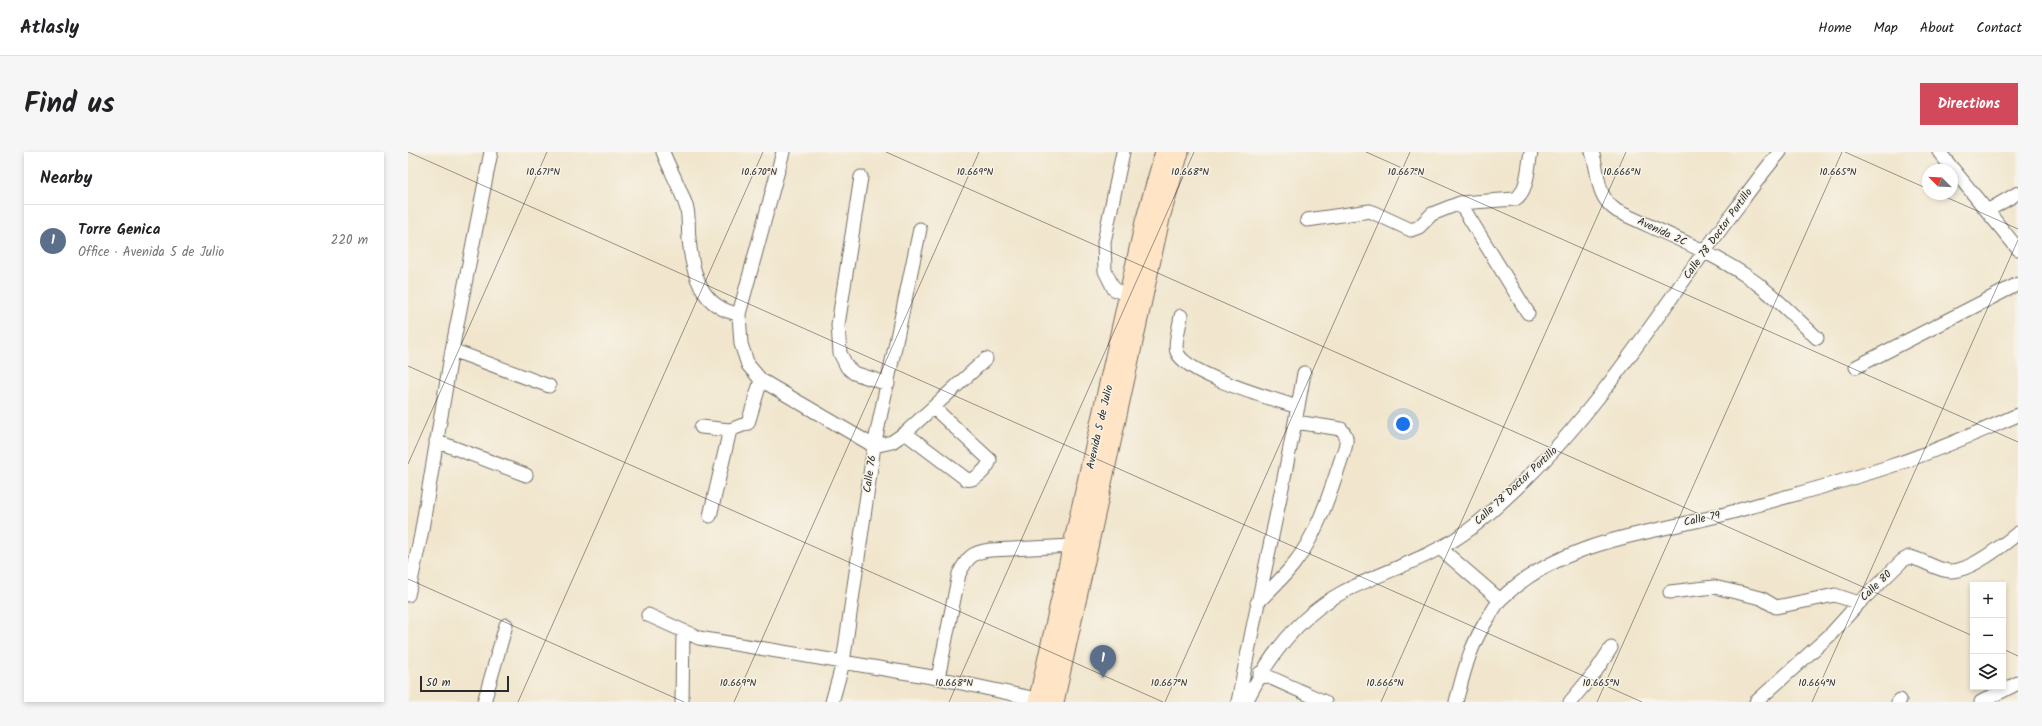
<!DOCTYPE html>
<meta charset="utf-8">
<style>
:root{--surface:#fff;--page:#f6f6f6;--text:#202124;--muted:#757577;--line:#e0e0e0;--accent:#d1495b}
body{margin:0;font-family:Kalam,sans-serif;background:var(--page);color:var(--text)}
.controls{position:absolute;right:12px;bottom:12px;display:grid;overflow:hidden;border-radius:0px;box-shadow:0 2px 6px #0003}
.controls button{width:36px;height:36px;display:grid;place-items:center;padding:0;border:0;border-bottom:1px solid var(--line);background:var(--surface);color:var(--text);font:20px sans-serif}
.compass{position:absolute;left:1514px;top:12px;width:36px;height:36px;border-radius:50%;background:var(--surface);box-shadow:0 2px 6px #0003;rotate:294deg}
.scale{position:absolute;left:12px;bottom:10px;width:89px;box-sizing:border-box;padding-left:4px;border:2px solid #2b2b2b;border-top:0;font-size:11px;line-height:14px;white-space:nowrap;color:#2b2b2b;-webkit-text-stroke:3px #f7f3e8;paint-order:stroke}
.you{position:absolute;left:995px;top:272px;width:14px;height:14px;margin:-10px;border:3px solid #fff;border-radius:50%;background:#1a73e8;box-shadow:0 0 0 6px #1a73e833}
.badge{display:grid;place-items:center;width:26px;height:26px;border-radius:50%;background:var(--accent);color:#fff;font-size:13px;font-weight:700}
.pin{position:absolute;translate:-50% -33px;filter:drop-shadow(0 1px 2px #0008)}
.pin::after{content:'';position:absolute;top:21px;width:14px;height:12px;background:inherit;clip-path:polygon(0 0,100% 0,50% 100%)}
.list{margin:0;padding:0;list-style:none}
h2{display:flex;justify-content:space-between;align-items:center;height:52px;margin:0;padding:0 16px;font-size:17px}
h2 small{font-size:13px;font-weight:400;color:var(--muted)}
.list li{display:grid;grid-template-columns:26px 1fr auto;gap:12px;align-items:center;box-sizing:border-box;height:72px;padding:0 16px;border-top:1px solid var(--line)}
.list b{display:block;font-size:15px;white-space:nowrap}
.list p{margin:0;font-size:13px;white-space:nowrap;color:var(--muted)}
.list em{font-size:13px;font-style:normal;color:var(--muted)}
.icon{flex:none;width:22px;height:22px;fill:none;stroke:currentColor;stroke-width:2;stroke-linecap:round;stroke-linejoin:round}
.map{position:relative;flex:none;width:1610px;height:550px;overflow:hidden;border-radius:0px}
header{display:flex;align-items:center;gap:24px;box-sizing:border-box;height:56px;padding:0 20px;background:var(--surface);border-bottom:1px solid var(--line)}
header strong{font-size:19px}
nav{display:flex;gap:22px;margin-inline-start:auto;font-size:14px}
.intro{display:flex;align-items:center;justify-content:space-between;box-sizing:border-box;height:96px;padding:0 24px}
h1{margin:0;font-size:28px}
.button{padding:10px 18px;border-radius:0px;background:var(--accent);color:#fff;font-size:14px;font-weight:700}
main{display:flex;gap:24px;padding:0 24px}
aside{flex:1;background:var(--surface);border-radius:0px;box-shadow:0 2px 6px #0003}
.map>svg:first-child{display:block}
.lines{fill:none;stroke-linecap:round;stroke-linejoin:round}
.street-casing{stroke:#706c64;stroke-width:15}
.secondary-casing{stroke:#706c64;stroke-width:21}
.street{stroke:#fff;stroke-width:13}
.secondary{stroke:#ffe4c6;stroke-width:19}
.ticks{fill:none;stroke:#2b2b2b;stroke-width:1;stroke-opacity:0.45}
.labels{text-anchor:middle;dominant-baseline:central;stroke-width:3;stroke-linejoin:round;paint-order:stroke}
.street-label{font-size:11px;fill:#2b2b2b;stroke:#f7f3e8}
.ticks-label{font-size:10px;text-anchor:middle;fill:#2b2b2b;stroke:#f7f3e8;stroke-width:3;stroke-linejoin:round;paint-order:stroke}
</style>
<header>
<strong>Atlasly</strong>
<nav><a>Home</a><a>Map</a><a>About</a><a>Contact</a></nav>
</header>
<div class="intro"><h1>Find us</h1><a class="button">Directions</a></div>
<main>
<aside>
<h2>Nearby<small></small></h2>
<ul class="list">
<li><span class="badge" style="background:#5c6f8a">1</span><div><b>Torre Genica</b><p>Office · Avenida 5 de Julio</p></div><em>220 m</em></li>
</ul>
</aside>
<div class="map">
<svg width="1610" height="550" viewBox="0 0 1610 550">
<rect width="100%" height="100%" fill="#f7f3e8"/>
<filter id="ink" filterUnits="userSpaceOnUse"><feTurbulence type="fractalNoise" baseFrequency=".025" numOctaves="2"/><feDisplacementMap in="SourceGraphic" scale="8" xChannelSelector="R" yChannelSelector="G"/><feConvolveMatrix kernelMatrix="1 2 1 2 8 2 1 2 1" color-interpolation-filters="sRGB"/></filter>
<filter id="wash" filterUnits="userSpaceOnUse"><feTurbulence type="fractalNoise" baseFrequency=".012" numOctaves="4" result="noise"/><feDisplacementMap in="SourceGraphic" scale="16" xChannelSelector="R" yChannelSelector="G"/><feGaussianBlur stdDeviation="0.9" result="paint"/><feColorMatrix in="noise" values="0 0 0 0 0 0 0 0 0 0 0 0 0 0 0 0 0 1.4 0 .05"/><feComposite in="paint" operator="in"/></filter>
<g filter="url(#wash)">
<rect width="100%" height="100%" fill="#f1e6cd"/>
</g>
<g filter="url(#ink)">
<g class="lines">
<!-- street casing -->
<g class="street-casing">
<path id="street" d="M255,0C262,18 274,39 279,57C281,66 280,78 281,87C284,121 293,156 331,162
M375,0L331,162L333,192L340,213L353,228L466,294L435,511L424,550
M715,0L696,90L697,119L706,137L721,144
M1184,0C1192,23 1187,44 1209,59C1253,80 1300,98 1340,125C1365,142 1387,165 1409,186
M1531,0L1610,97
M453,25L430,173L432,201L439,215L446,221L480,232
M1579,59L1610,41
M899,68L962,59L1003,78L1011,75L1024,62L1052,51
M512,77L466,294L484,290L497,281L578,207
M1120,161L1052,51L1107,47C1120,40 1120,14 1123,0
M773,164C772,172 766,193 769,200C778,223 865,247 890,255
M44,198L141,234
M1448,215L1610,132
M293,275L322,278L340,271L353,228
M497,281L558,327C567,330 580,316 582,308L526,256
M28,289L118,323
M302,364L322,278
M1033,397L1092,448
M1262,440L1306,435L1353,446L1368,455L1427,443L1451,451
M0,443L13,383L44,198L83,0
M849,451C861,439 874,427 885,413C912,379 923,336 937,296C939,288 939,283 933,277L888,270
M240,463L291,486L530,526L638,549
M852,521L917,550
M530,526L551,422C559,406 564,400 582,398L665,394
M76,550L98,473
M274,550L275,479
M830,550C851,440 877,331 896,221
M838,550C860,505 890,464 935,440C976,419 1020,407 1058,380C1079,365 1098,346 1117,328C1200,247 1260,145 1331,53C1344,35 1357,17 1372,0
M1048,550C1057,516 1062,493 1082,463C1085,458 1089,451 1093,447C1157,385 1248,382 1328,359C1380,344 1432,331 1483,314C1526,300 1568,281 1610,263
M1162,550L1188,519L1203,496
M1348,550L1422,483L1451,451L1494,409L1501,405C1515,407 1529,419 1543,419C1563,419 1595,393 1610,381
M1490,550L1492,548
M1573,550L1610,531"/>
</g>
<!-- secondary casing -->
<g class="secondary-casing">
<path id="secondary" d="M630,550L737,70L757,0
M646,550L753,62L771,0"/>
</g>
<!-- street -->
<use href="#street" class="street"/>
<!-- secondary -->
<use href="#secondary" class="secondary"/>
</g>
</g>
<!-- ticks -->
<path class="ticks" d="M0,0L1234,550M478,0L1565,484M958,0L1610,290M1437,0L1520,37M1531,42L1610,77M0,214L755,550M0,312L139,0M0,427L276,550M1595,497L1610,504M110,550L355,0M326,550L571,0M541,550L786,0M757,550L1002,0M973,550L1218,0M1189,550L1434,0M1404,550L1610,88"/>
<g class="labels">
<!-- street labels -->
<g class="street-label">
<text transform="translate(1254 80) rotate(25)">Avenida 2C</text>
<text transform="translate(1310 82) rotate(-54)">Calle 78 Doctor Portillo</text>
<text transform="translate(692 275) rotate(-77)">Avenida 5 de Julio</text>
<text transform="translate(462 322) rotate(-82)">Calle 76</text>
<text transform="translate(1108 334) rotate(-43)">Calle 78 Doctor Portillo</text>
<text transform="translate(1294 367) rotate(-12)">Calle 79</text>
<text transform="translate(1468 434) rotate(-44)">Calle 80</text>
</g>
</g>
<g class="ticks-label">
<text x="135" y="23">10.671°N</text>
<text x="567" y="23">10.669°N</text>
<text x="998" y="23">10.667°N</text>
<text x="1214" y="23">10.666°N</text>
<text x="351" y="23">10.670°N</text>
<text x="782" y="23">10.668°N</text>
<text x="1430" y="23">10.665°N</text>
<text x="330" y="534">10.669°N</text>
<text x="546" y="534">10.668°N</text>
<text x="761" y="534">10.667°N</text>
<text x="977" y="534">10.666°N</text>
<text x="1193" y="534">10.665°N</text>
<text x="1409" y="534">10.664°N</text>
</g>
</svg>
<div class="controls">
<button>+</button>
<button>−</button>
<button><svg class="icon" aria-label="layers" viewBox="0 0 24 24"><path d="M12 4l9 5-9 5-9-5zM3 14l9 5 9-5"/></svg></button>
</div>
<svg class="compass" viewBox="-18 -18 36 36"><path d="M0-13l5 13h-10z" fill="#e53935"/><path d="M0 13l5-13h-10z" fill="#757577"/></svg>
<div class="scale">50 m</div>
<div class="you"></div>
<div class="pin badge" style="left:695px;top:526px;background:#5c6f8a">1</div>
</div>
</main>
